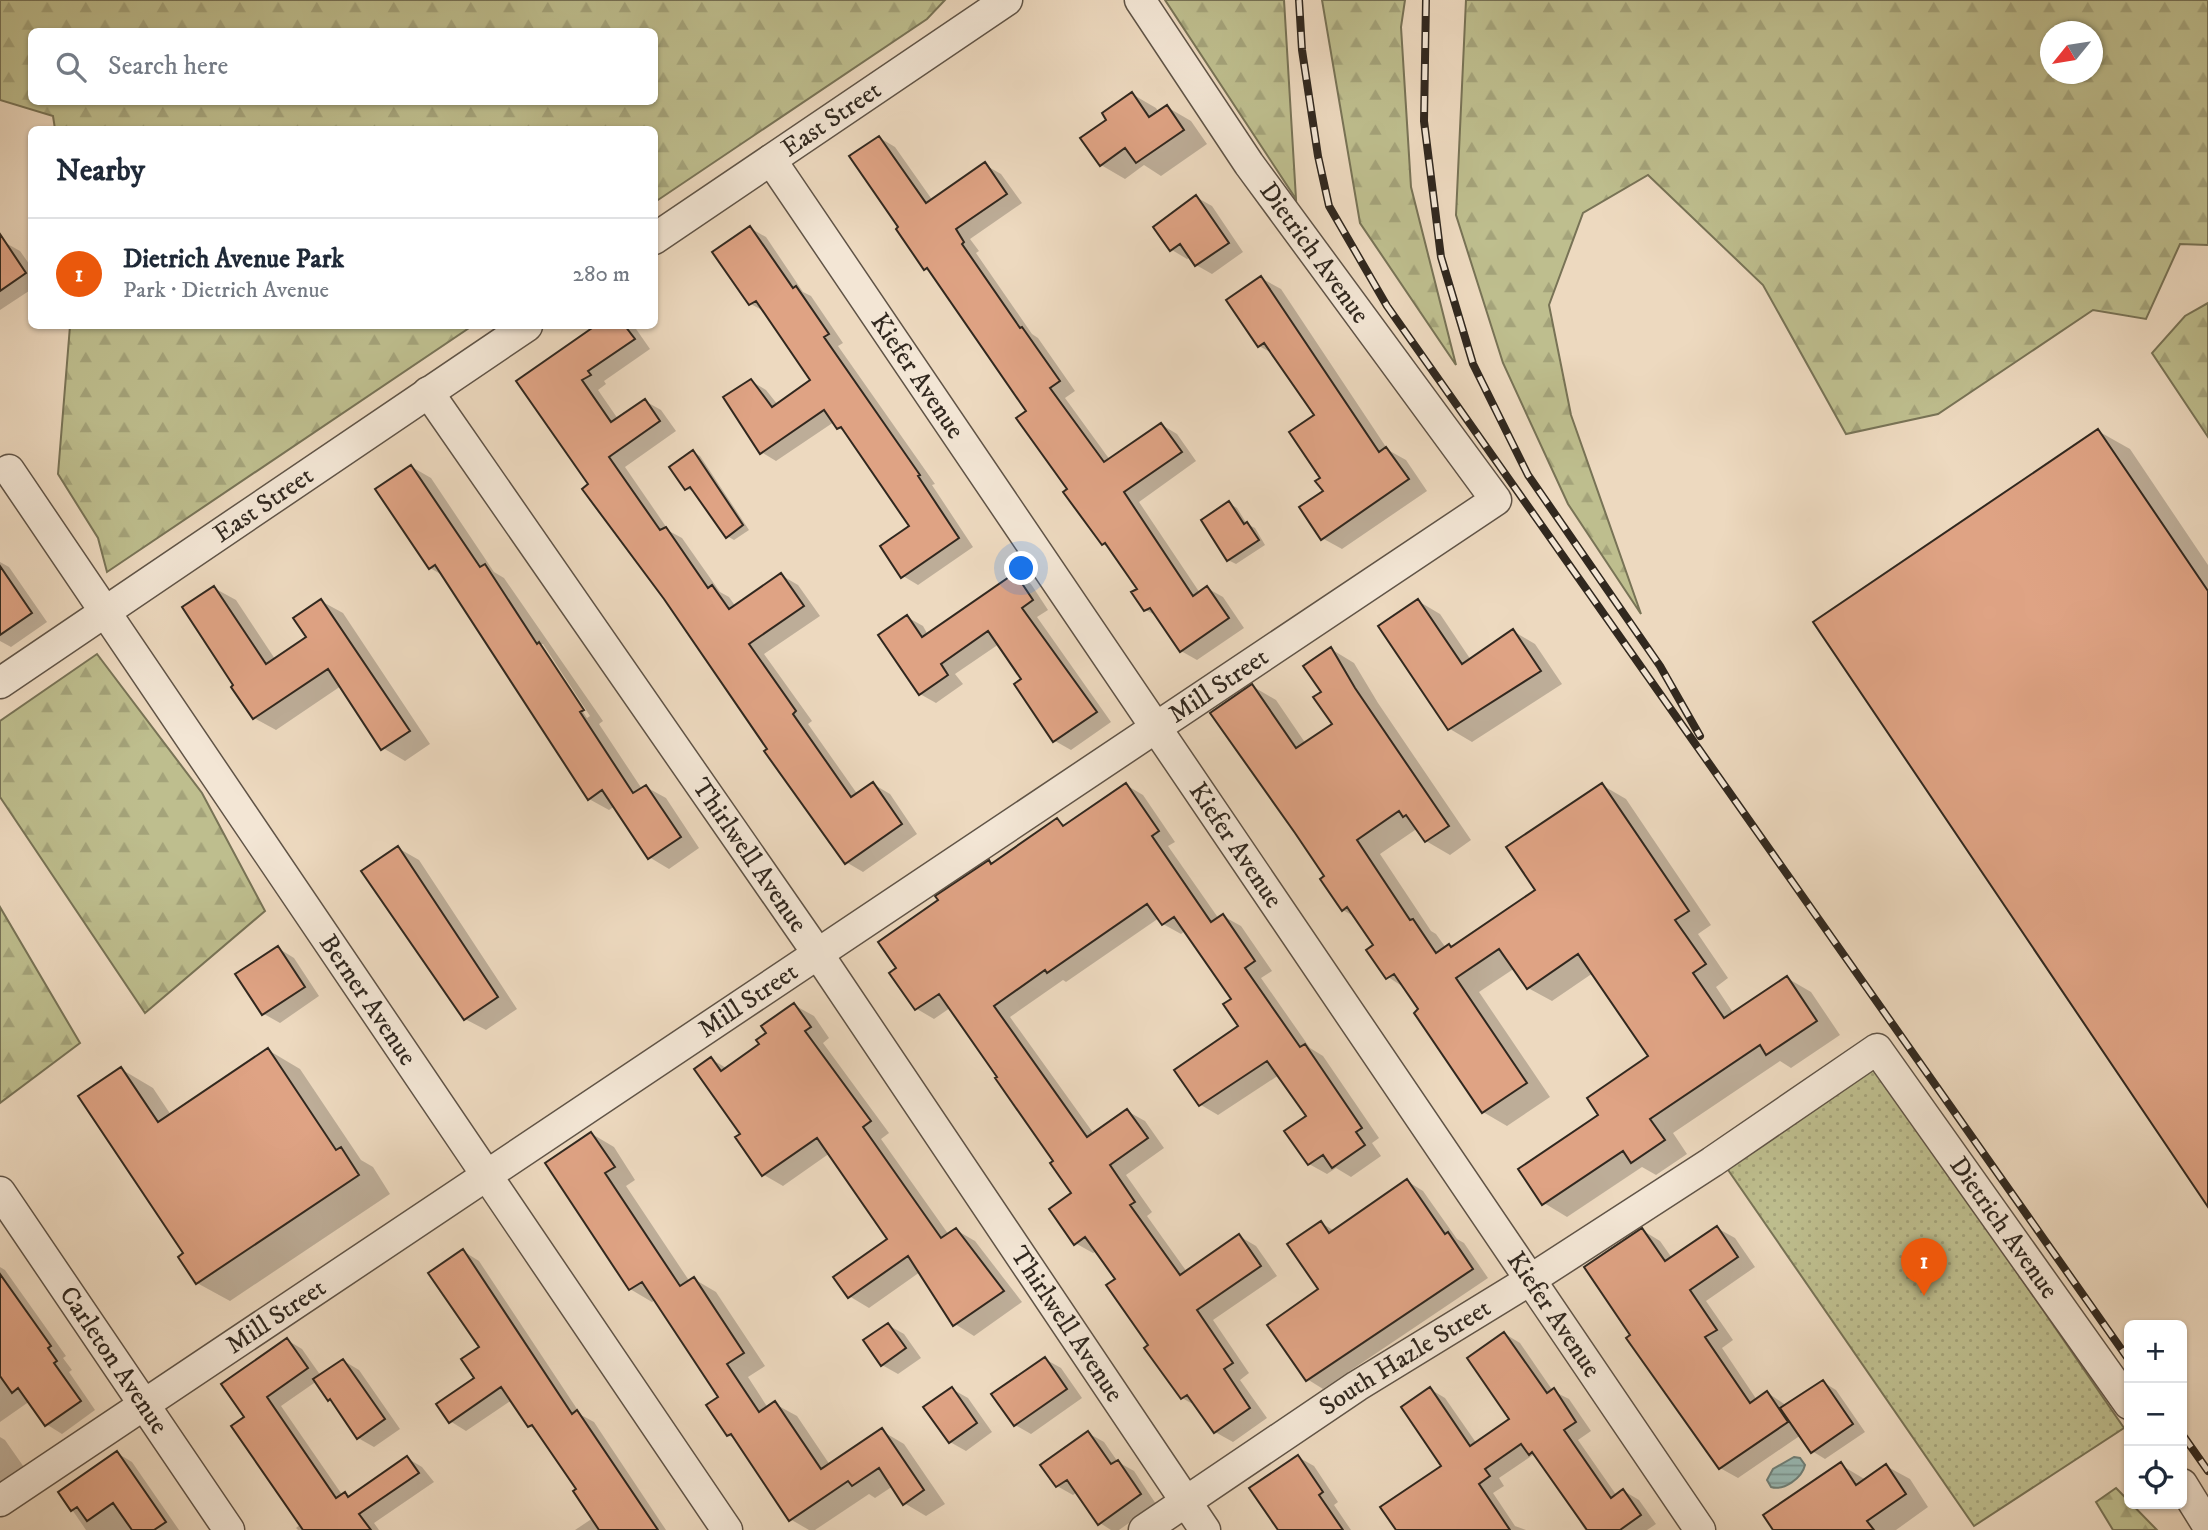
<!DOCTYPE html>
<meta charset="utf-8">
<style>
:root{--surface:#fff;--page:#f2f2f3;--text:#1f2937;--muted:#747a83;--line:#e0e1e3;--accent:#ea580c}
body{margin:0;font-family:"IM FELL DW Pica",serif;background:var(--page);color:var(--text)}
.controls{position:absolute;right:21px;bottom:21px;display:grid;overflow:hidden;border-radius:10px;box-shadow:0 2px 5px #0004}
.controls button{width:63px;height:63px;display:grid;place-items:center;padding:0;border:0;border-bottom:2px solid var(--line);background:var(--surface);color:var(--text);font:35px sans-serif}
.compass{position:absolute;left:2040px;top:21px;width:63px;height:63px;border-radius:50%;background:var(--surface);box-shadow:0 2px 5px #0004;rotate:240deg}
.you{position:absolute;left:1022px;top:569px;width:24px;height:24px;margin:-18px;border:5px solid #fff;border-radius:50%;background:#1a73e8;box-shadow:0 0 0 10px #1a73e833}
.badge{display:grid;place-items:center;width:46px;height:46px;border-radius:50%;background:var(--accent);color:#fff;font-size:23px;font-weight:700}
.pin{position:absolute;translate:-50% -58px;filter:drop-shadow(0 2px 4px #0008)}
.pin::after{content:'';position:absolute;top:37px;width:24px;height:21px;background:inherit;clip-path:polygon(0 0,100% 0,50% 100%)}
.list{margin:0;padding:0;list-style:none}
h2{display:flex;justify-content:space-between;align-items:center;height:91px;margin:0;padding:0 28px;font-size:30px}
h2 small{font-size:23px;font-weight:400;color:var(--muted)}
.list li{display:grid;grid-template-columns:46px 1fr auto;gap:21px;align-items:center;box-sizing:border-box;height:112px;padding:0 28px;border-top:2px solid var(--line)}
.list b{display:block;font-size:26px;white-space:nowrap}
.list p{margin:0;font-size:23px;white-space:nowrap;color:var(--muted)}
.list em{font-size:23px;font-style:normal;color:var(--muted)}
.icon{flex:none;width:38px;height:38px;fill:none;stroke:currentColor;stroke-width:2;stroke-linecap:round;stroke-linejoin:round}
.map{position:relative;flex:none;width:2208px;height:1530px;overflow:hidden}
.search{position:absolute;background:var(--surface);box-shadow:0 2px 5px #0004;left:28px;top:28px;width:630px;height:77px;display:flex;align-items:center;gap:18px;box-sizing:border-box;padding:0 24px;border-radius:10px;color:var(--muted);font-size:26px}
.panel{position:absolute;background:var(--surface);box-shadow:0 2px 5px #0004;left:28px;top:126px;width:630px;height:203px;border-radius:10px}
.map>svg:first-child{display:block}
.grass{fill:url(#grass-dots);stroke:#787356;stroke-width:2}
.forest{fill:url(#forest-firs);stroke:#787356;stroke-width:2;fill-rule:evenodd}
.water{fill:url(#water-rules);stroke:#6f8079;stroke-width:2}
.shadow{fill:#0003;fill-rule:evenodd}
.building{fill:#dfa384;stroke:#31281f;stroke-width:2}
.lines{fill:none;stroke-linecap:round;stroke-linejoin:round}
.minor-casing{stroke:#605447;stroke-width:33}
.minor{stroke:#f3e6d5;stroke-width:30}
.rail-casing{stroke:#31281f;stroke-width:8}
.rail{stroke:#f3e6d5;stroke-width:5;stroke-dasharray:16;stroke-linecap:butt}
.labels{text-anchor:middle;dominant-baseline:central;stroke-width:5;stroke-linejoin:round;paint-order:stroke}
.street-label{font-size:26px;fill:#31281f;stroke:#f3e6d5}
</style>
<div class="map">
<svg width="2208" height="1530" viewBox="0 0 2208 1530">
<defs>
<pattern id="grass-dots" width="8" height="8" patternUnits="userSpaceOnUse" patternTransform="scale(1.75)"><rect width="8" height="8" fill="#bebe8e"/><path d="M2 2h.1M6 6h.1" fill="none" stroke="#a4a37a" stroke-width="1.8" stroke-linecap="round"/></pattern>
<pattern id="forest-firs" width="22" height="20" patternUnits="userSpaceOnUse" patternTransform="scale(1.75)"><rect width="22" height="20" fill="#bebe8e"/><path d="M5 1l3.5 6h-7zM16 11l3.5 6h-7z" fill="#a4a37a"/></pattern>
<pattern id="water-rules" width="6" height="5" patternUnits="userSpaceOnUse" patternTransform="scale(1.75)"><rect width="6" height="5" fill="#99bab5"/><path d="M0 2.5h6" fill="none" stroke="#7d9793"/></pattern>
</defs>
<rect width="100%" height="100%" fill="#edd9bf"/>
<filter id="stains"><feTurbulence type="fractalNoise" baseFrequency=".00286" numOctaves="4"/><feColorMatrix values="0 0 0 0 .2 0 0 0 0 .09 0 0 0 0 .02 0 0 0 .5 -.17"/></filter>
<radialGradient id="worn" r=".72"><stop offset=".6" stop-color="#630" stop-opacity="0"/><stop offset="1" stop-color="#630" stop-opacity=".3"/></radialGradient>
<!-- grass -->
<path class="grass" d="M1872,1061L2124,1428L1974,1526L1724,1164Z"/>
<!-- forest -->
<path class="forest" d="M0,0H945L927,19L655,202L654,130L55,129L53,116L0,100ZM32,32H654V102H32Z
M1165,0H1284L1296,199Z
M1322,0H1405L1401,27L1411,187L1456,365L1360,223Z
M1466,0H2208V245L2180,244L2146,319L2093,310L1938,414L1846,434L1763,285L1648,175L1583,213L1549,305L1571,415L1641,614L1568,504L1503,363L1456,215ZM2050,32H2092V74H2050Z
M2208,303V437L2152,353L2185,316Z
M70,326H472L107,572L98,538L58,474Z
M97,654L202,793L265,911L145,1013L0,797V721Z
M0,907L80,1043L0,1103Z
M2116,1488L2157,1530H2113L2096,1502Z"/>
<!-- water -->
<path class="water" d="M1794,1457L1800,1458L1805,1465C1802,1478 1784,1491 1771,1487L1767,1480L1773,1469Z"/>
<!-- shadow -->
<path class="shadow" d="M1132,94L1156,108L1159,113L1167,107L1191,121L1207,144L1161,176L1144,165L1125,179L1101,165L1109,121Z
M880,138L895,147L933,201L985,165L1001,174L1022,203L970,239L979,251L976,253L1032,334L1038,338L1075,391L1065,398L1110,460L1162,425L1177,434L1196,461L1139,502L1200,593L1207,588L1223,597L1244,628L1197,660L1181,651L1158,617L1146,610L1139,589L1111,549L1103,544L1069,489L1029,412L933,273L925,269L900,228Z
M1196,197L1212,206L1243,252L1212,274L1196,265L1191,257L1187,259L1172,250L1156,228Z
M750,228L766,237L803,292L811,296L843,343L838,346L935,484L932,485L973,547L918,585L903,576L911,526L848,433L838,428L834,422L776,461L761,452L751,381L766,390L778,405L813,380L767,313L751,304Z
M4,242L20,251L32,268V289L0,310V244Z
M1261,278L1281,289L1388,450L1406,460L1427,491L1342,549L1322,538L1325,492L1317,415L1274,354L1259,346Z
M598,326H634L650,349L604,381L606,384L598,390L618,419L645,401L661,410L676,431L625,467L669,531L682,538L720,592L729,597L736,607L781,575L798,585L820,616L764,654L812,721L808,724L858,795L873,784L890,794L917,834L863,872L846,862L519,381Z
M2098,431L2130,449L2208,565V1204Z
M693,452L700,456L749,530L734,540L727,536L696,492L687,489Z
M412,467L431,478L494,572L504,578L603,721L599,724L642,789L646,787L666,798L699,848L669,869L649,857L615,806L609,810L589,799L444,576L430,568ZM538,644H543L590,716L587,718Z
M1229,503L1237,508L1247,524L1255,528L1265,545L1236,564L1228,560Z
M0,562L9,567L47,622L11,647L0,641Z
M1015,575L1031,584L1048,610L1037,617L1111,722L1071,750L1055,741L1024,679L999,644L955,674L963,684L936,703L920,694L907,617L923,626L928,635Z
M214,588L236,600L275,659L308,637L321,601L343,613L430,744L405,761L383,748L341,686L276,730L254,718L236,686Z
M1418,601L1440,614L1471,660L1513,631L1535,644L1562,684L1472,742L1450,729L1381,627Z
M1331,649L1354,663L1378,703L1471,840L1450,855L1426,841L1418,828L1380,854L1431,931L1436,934L1446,948H1452L1537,890L1602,785L1626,799L1711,925L1698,934L1728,978L1716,987L1734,1014L1787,978L1811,992L1840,1035L1791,1068L1780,1061L1673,1133L1687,1154L1656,1175L1642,1167L1567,1217L1544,1203L1601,1116L1650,1057L1593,973L1552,1001L1528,988L1515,968L1479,992L1550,1097L1507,1126L1483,1112L1405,988L1388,977L1376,945L1357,918L1343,910L1326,877L1252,686L1276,700L1306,744L1334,724L1323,692Z
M1126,785L1143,795L1175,842L1168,846L1219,919L1223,916L1241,926L1272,971L1261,978L1310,1048L1323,1056L1379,1138L1372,1143L1381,1156L1351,1177L1336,1168L1327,1174L1309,1164L1308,1116L1279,1075L1218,1115L1201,1105L1177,1070L1241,1026L1233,999L1186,930L1181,934L1163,924L1159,918L1066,982L1063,980L1010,1017L1094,1134L1127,1111L1145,1121L1164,1148L1126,1175L1152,1212L1147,1216L1187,1272L1239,1236L1256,1246L1277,1276L1213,1320L1249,1373L1240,1380L1267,1418L1233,1442L1215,1432L1198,1407L1182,1398L1150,1346L1117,1280L1097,1251L1093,1253L1075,1243L1074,1194L1055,1162L950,1008L934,1019L917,1009L898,968L989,862L993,865L1057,820L1067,826Z
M398,848L419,860L517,1009L486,1030L465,1019Z
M278,948L294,958L319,996L280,1023L264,1014Z
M794,1005L814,1016L829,1038L823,1043L889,1133L881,1139L949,1235L956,1230L975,1241L1022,1302L974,1336L955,1324L920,1272L869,1308L849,1296L890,1239L830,1153L783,1186L764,1175L742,1134L711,1059L728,1069L761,1045L768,1033Z
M268,1050L300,1069L361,1160L373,1167L390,1194L230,1301L197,1283L121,1069L153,1088L171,1115Z
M592,1134L614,1147L635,1180L626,1186L690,1282L694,1279L716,1292L765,1366L748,1377L768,1408L775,1404L797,1416L830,1465L882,1431L904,1444L945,1504L926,1516L904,1503L893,1486L875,1498L869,1494L815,1530H809L790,1519L737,1440L728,1435L720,1398L655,1300L652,1302L630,1289Z
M1407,1181L1423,1191L1457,1239L1464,1243L1488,1278L1323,1389L1307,1379L1321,1289V1223L1335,1231Z
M1717,1228L1735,1238L1755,1267L1706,1301L1733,1340L1722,1348L1757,1400L1768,1393L1787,1406L1823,1382L1836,1390L1865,1432L1825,1459L1812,1451L1801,1435L1738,1478L1720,1468L1633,1336L1642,1230L1660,1241L1672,1258Z
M463,1251L479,1261L581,1415L594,1422L666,1530H575L593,1518L578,1490L538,1431L529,1426L512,1400L466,1431L450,1421L476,1379L481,1348Z
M0,1267L5,1270L66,1356L63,1358L72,1370L69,1372L95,1410L62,1434L46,1424L30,1401L0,1422Z
M888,1325L904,1334L921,1358L898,1374L882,1365Z
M1505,1334L1520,1343L1553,1391L1569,1399L1591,1431L1578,1440L1617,1496L1624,1491L1639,1500L1656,1524L1647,1530H1585L1580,1522L1582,1520L1539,1458L1533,1455L1499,1478L1504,1486L1493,1493L1515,1526L1526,1530H1409L1443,1466L1430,1389L1445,1398L1477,1444L1512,1420Z
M287,1340L302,1349L321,1376L344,1361L359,1370L400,1429L374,1447L358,1438L335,1402L329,1399L317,1381L281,1406L343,1496L345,1494L350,1497L407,1458L422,1467L434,1482L374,1523L379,1530H298L296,1528L301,1524L247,1417Z
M1045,1359L1061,1368L1082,1398L1031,1434L1015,1425Z
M952,1389L968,1398L992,1432L966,1451L950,1442Z
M1088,1433L1104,1442L1118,1462L1134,1471L1156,1504L1119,1530H1111L1100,1523L1077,1492L1073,1495L1057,1486Z
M0,1437L5,1440L26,1470L0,1485Z
M117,1453L132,1462L179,1530H86L60,1492Z
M1298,1457L1314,1466L1338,1502L1334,1505L1351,1530H1279Z
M1841,1465L1866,1480L1886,1466L1910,1479L1928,1507L1896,1530H1775Z"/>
<!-- building -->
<path class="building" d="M1132,92L1149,117L1167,105L1184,130L1136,163L1125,148L1100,166L1080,138L1106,120L1102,113Z
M879,136L926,203L985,162L1007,194L956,229L964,242L962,244L1020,328L1022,327L1060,381L1050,388L1104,462L1161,423L1182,452L1124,492L1193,596L1207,586L1229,618L1180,652L1150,608L1144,611L1131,592L1137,589L1105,543L1102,545L1063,492L1067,489L1016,418L1026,411L927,268L924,270L896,229L898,227L849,156Z
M1196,195L1229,243L1195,266L1180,244L1170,251L1153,227Z
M750,226L793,288L796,286L829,334L824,337L920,475L918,476L959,538L901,578L880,546L909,526L841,427L837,429L824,410L760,454L723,397L751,379L772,407L810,380L756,301L749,305L712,252Z
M0,234L26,273L0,291Z
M1261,276L1379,452L1386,447L1409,479L1321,540L1299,507L1323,491L1315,481L1320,478L1289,432L1314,415L1264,343L1258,347L1226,300Z
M595,326H625L635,339L588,371L591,375L582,380L611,422L645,399L660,421L609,457L660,530L666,527L708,588L712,585L729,609L781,573L804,606L749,644L796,711L793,714L851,797L873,782L902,824L845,864L764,751L767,749L664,599L582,489L588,484L516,381Z
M2098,429L2208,591V1207L1813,622Z
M693,450L743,525L726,538L690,487L685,490L669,467Z
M411,465L480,567L485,564L537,644L539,642L584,710L580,712L633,793L646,785L681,837L648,859L602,790L588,800L435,565L429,569L375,489Z
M1229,501L1244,524L1247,522L1259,540L1227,561L1201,520Z
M0,566L32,613L0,635Z
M1015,573L1033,600L1022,608L1097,712L1053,742L1014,684L1021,679L988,631L941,664L948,675L919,695L878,635L907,615L922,637Z
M214,586L266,664L306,637L293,618L321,599L410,731L381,750L328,669L253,719L231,687L233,685L182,607Z
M1418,599L1462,664L1513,629L1541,671L1448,730L1378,626Z
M1331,647L1355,688L1449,826L1425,842L1406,815L1403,817L1399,811L1357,840L1410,920L1413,919L1436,953L1449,944L1451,947L1535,890L1506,847L1602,783L1689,911L1675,920L1706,964L1693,973L1724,1018L1787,976L1817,1021L1766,1055L1760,1045L1650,1119L1665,1140L1631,1163L1623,1151L1542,1205L1518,1169L1598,1115L1587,1098L1648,1056L1578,954L1527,989L1499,949L1456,978L1527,1083L1482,1113L1414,1013L1418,1009L1394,974L1386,979L1366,950L1373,945L1347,907L1342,911L1320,879L1324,876L1295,833L1210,713L1252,684L1296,748L1332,724L1313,697L1321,692L1303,666Z
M1126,783L1159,831L1152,836L1211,922L1223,914L1255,961L1245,968L1300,1047L1305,1044L1362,1128L1356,1132L1365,1145L1332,1168L1323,1155L1308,1165L1284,1131L1306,1116L1267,1061L1199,1106L1174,1070L1238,1026L1223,1004L1231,999L1174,917L1162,925L1147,904L1047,973L1045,970L994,1006L1087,1137L1127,1109L1148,1138L1110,1165L1135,1202L1130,1205L1180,1275L1239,1234L1261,1266L1197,1310L1233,1363L1224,1369L1250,1408L1214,1433L1187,1395L1181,1399L1144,1348L1148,1345L1106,1285L1115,1279L1085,1237L1074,1245L1049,1209L1071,1193L1050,1163L1053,1161L995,1078L997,1077L939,994L915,1010L889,973L896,968L878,942L938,900L935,896L989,860L991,864L1057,818L1063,826Z
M398,846L498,997L464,1020L361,871Z
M278,946L305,987L262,1015L235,974Z
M794,1003L811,1027L805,1031L871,1121L863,1127L941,1238L956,1228L1004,1291L953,1326L908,1256L848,1298L833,1277L887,1239L817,1138L762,1176L735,1137L740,1134L694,1069L711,1057L721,1071L759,1044L756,1040L766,1033L761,1026Z
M268,1048L336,1150L341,1147L359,1175L196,1284L178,1257L183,1253L78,1096L121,1067L158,1122Z
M591,1132L615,1167L605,1173L680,1286L694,1277L744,1353L727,1364L759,1412L775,1401L821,1469L882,1428L924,1490L903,1505L879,1468L852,1486L848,1481L789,1521L731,1434L727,1436L706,1405L718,1397L642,1282L629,1290L545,1163Z
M1407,1179L1445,1234L1448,1232L1473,1269L1306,1381L1267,1325L1318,1289L1287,1244L1321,1221L1329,1233Z
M1717,1226L1738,1257L1690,1290L1717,1330L1705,1337L1750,1403L1767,1391L1788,1422L1719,1469L1626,1338L1630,1335L1584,1267L1642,1228L1665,1261Z
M463,1249L572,1414L577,1410L658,1530H599L573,1491L576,1489L532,1425L528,1427L501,1387L449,1423L436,1404L474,1378L461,1359L479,1347L428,1273Z
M0,1274L51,1346L48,1348L57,1361L54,1363L81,1401L45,1426L18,1388L12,1393L0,1376Z
M888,1323L906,1348L881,1366L863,1340Z
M1504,1332L1547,1393L1554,1388L1576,1422L1564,1430L1611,1498L1623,1489L1641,1515L1620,1530H1587L1532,1452L1529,1455L1521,1444L1485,1469L1490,1476L1479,1484L1510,1530H1396L1380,1507L1441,1466L1401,1407L1430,1387L1470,1446L1509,1419L1467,1358Z
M287,1338L308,1368L267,1397L336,1498L345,1492L348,1497L407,1456L419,1473L359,1514L371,1530H303L231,1426L244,1417L221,1384Z
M1045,1357L1067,1389L1014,1426L991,1394Z
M343,1359L385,1419L357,1439L330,1399L328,1401L313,1379Z
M1823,1380L1853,1424L1811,1453L1780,1408Z
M952,1387L977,1423L949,1443L923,1407Z
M1088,1431L1111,1464L1118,1460L1141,1494L1098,1525L1067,1480L1056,1487L1040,1465Z
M117,1451L166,1522L154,1530H132L113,1503L87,1521L77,1507L71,1511L58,1492Z
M1298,1455L1323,1492L1319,1495L1343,1530H1278L1249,1488Z
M1841,1462L1856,1485L1886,1464L1906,1494L1867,1521L1874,1530H1773L1763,1515Z"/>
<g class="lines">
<!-- minor casing -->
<g class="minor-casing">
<g id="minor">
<path id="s1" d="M771,160L1700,1530"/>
<path id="s2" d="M654,239L1007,0"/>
<path id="s3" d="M428,392L818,954L1205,1530"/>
<path id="s4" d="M9,470L727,1530"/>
<path id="s5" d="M0,683L527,326"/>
<path id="s6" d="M0,1192L229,1530"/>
<path d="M2182,1484L2208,1526"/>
<path id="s7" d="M0,1501L1496,500L1249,164L1140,0"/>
<path id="s8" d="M1144,1530L1357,1386L1530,1280L1712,1162L1877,1049L2129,1404"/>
</g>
</g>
<!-- minor -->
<use href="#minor" class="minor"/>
<!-- rail casing -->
<g class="rail-casing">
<path id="rail" d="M1299,0L1302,50L1318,156L1329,206L1387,306L2129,1360
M1426,0L1424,121L1441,257L1473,364L1528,475L1660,666L1700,736
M2182,1434L2208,1471"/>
</g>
<!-- rail -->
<use href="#rail" class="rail"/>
</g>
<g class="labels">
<!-- street labels -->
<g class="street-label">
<text stroke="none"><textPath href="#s2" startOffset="214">East Street</textPath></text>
<text transform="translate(1314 253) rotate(54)">Dietrich Avenue</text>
<text stroke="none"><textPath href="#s1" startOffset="261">Kiefer Avenue</textPath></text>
<text stroke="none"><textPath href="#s5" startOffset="318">East Street</textPath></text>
<text stroke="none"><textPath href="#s7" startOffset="1466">Mill Street</textPath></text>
<text stroke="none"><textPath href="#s1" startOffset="828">Kiefer Avenue</textPath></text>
<text stroke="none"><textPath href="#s3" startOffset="564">Thirlwell Avenue</textPath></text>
<text stroke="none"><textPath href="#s4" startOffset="640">Berner Avenue</textPath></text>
<text stroke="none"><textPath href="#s7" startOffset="900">Mill Street</textPath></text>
<text stroke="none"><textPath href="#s8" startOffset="1096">Dietrich Avenue</textPath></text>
<text stroke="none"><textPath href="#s1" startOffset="1395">Kiefer Avenue</textPath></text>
<text stroke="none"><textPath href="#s7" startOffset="332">Mill Street</textPath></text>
<text stroke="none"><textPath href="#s3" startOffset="1130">Thirlwell Avenue</textPath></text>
<text stroke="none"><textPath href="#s8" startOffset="313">South Hazle Street</textPath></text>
<text stroke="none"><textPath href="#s6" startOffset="203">Carleton Avenue</textPath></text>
</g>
</g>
<rect width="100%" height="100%" filter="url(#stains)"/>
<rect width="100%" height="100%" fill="url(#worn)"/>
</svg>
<div class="controls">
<button>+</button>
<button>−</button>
<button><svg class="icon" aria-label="locate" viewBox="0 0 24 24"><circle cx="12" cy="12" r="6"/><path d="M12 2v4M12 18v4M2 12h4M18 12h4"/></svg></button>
</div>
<svg class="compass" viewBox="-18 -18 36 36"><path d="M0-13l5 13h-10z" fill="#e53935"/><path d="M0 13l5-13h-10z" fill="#747a83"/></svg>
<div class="you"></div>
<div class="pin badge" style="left:1924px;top:1296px">1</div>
<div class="search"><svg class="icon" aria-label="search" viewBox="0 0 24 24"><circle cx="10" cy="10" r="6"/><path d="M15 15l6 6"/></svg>Search here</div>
<section class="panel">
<h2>Nearby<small></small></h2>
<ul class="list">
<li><span class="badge">1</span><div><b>Dietrich Avenue Park</b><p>Park · Dietrich Avenue</p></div><em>280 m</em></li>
</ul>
</section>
</div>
